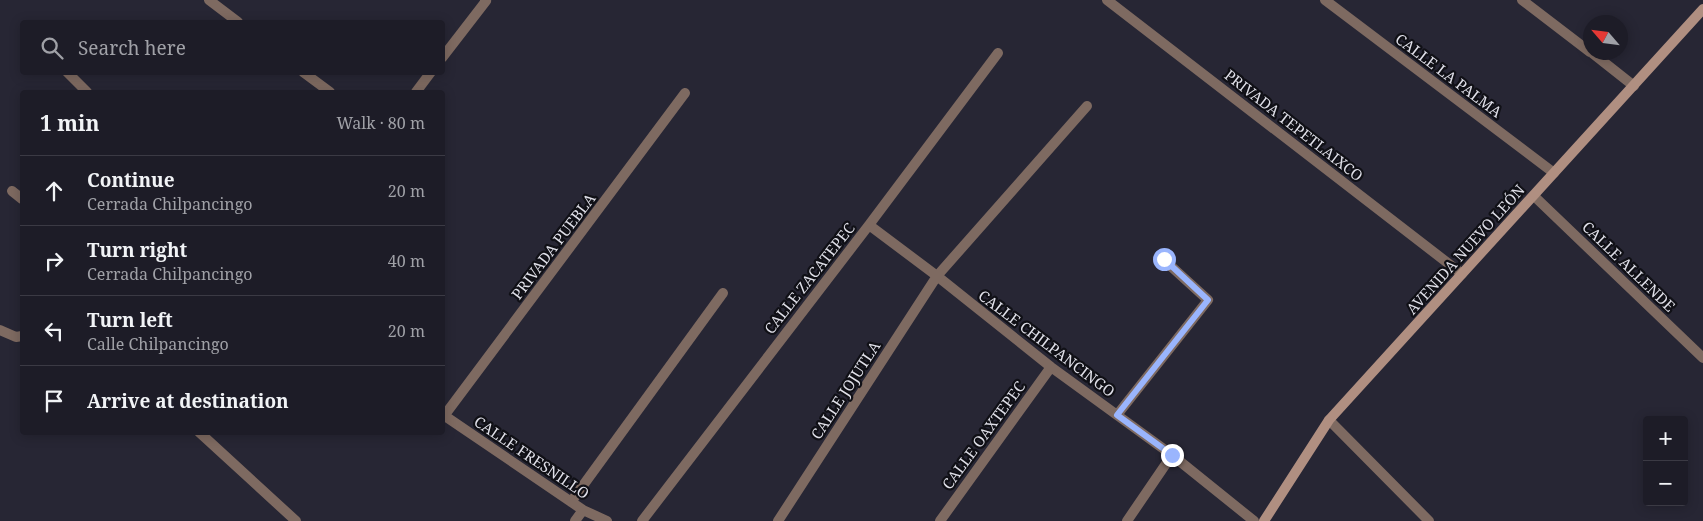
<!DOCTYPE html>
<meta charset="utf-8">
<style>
:root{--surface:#1d1c27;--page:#25252f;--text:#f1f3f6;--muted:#a0a1a7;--line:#3b3a44}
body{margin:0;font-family:"Noto Serif",serif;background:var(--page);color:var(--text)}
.controls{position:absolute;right:15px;bottom:15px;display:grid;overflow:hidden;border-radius:5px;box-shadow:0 2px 12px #0003}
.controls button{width:45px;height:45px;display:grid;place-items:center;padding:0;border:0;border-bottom:1px solid var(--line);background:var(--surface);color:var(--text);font:25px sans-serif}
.compass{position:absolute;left:1583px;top:15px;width:45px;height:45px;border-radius:50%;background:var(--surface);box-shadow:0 2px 12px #0003;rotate:298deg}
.stop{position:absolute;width:15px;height:15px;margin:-11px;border:4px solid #9ab5fd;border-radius:50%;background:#fff}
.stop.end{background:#9ab5fd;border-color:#fff;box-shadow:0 1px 5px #0008}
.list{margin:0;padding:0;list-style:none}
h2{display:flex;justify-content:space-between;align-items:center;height:65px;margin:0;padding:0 20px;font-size:21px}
h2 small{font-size:16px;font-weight:400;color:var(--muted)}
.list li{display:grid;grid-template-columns:32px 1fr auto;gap:15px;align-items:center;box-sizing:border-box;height:70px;padding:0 20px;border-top:1px solid var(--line)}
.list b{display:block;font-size:19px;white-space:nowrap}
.list p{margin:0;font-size:16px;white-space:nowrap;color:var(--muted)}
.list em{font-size:16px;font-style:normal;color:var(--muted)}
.icon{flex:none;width:28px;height:28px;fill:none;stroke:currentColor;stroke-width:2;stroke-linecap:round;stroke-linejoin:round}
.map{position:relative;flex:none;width:1703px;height:521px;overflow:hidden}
.search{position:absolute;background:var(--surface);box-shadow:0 2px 12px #0003;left:20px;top:20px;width:425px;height:55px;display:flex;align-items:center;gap:12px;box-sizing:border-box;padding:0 18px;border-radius:5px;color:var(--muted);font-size:19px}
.panel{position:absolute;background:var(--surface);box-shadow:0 2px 12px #0003;left:20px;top:90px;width:425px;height:345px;border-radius:5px}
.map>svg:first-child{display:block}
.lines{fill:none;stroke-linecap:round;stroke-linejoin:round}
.minor{stroke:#7e6a61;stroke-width:10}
.secondary{stroke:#b08f81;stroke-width:10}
.route{stroke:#9ab5fd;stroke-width:6}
.labels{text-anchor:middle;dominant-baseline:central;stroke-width:4.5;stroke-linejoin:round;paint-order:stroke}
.street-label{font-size:15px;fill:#dfdfe8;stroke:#101016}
</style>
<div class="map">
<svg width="1703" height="521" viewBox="0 0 1703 521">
<rect width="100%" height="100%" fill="#272634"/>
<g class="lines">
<!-- minor -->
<path class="minor" d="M209,0L238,22
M1107,0L1462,274
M1325,0L1554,173
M1522,0L1590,52
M1591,52L1634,86
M442,58L486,1L485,0
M67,72L87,92
M303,72L330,92
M416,92L431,72
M12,191L22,199
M1534,196L1703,358
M869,225L937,276L1051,367L1172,455L1254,521
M0,330L16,337L22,336
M442,414L583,510L607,521
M1117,415L1208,300L1163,259
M444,416L685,93
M1329,420L1429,521
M199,432L296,521
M571,502L723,293
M575,521L583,510
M642,521L869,225L998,53
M778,521L937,276L1087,106
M940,521L1051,367
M1127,521L1172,455"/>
<!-- secondary -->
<path class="secondary" d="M1264,521L1329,420L1703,9"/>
</g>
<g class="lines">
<!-- route -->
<path class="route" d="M1164,259L1208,300L1117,415L1172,455"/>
</g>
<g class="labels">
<!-- street labels -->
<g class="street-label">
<text transform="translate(1449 75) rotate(37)">CALLE LA PALMA</text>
<text transform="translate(1294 125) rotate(38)">PRIVADA TEPETLAIXCO</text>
<text transform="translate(553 246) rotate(-53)">PRIVADA PUEBLA</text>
<text transform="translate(1465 249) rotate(-48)">AVENIDA NUEVO LEÓN</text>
<text transform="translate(1629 266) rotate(44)">CALLE ALLENDE</text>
<text transform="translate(809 278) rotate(-52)">CALLE ZACATEPEC</text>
<text transform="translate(1047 343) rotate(37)">CALLE CHILPANCINGO</text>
<text transform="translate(845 390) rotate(-57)">CALLE JOJUTLA</text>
<text transform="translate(983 435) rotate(-54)">CALLE OAXTEPEC</text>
<text transform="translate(532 457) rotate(34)">CALLE FRESNILLO</text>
</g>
</g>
</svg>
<div class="controls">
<button>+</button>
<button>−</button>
</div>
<svg class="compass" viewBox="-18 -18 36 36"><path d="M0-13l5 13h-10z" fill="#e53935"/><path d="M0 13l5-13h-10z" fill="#a0a1a7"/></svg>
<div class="stop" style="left:1164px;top:259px"></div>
<div class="stop end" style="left:1172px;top:455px"></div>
<div class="search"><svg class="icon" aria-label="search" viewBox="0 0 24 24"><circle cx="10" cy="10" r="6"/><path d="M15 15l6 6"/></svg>Search here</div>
<section class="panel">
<h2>1 min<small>Walk · 80 m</small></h2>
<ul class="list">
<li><svg class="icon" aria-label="ahead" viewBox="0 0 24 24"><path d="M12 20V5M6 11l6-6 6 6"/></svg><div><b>Continue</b><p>Cerrada Chilpancingo</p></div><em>20 m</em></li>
<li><svg class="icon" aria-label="right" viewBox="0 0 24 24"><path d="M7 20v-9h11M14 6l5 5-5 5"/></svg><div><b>Turn right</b><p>Cerrada Chilpancingo</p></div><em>40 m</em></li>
<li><svg class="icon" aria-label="left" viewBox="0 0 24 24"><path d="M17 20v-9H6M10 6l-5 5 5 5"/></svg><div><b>Turn left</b><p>Calle Chilpancingo</p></div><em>20 m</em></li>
<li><svg class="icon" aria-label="arrive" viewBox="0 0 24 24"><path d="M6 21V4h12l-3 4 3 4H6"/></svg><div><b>Arrive at destination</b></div></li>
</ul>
</section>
</div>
